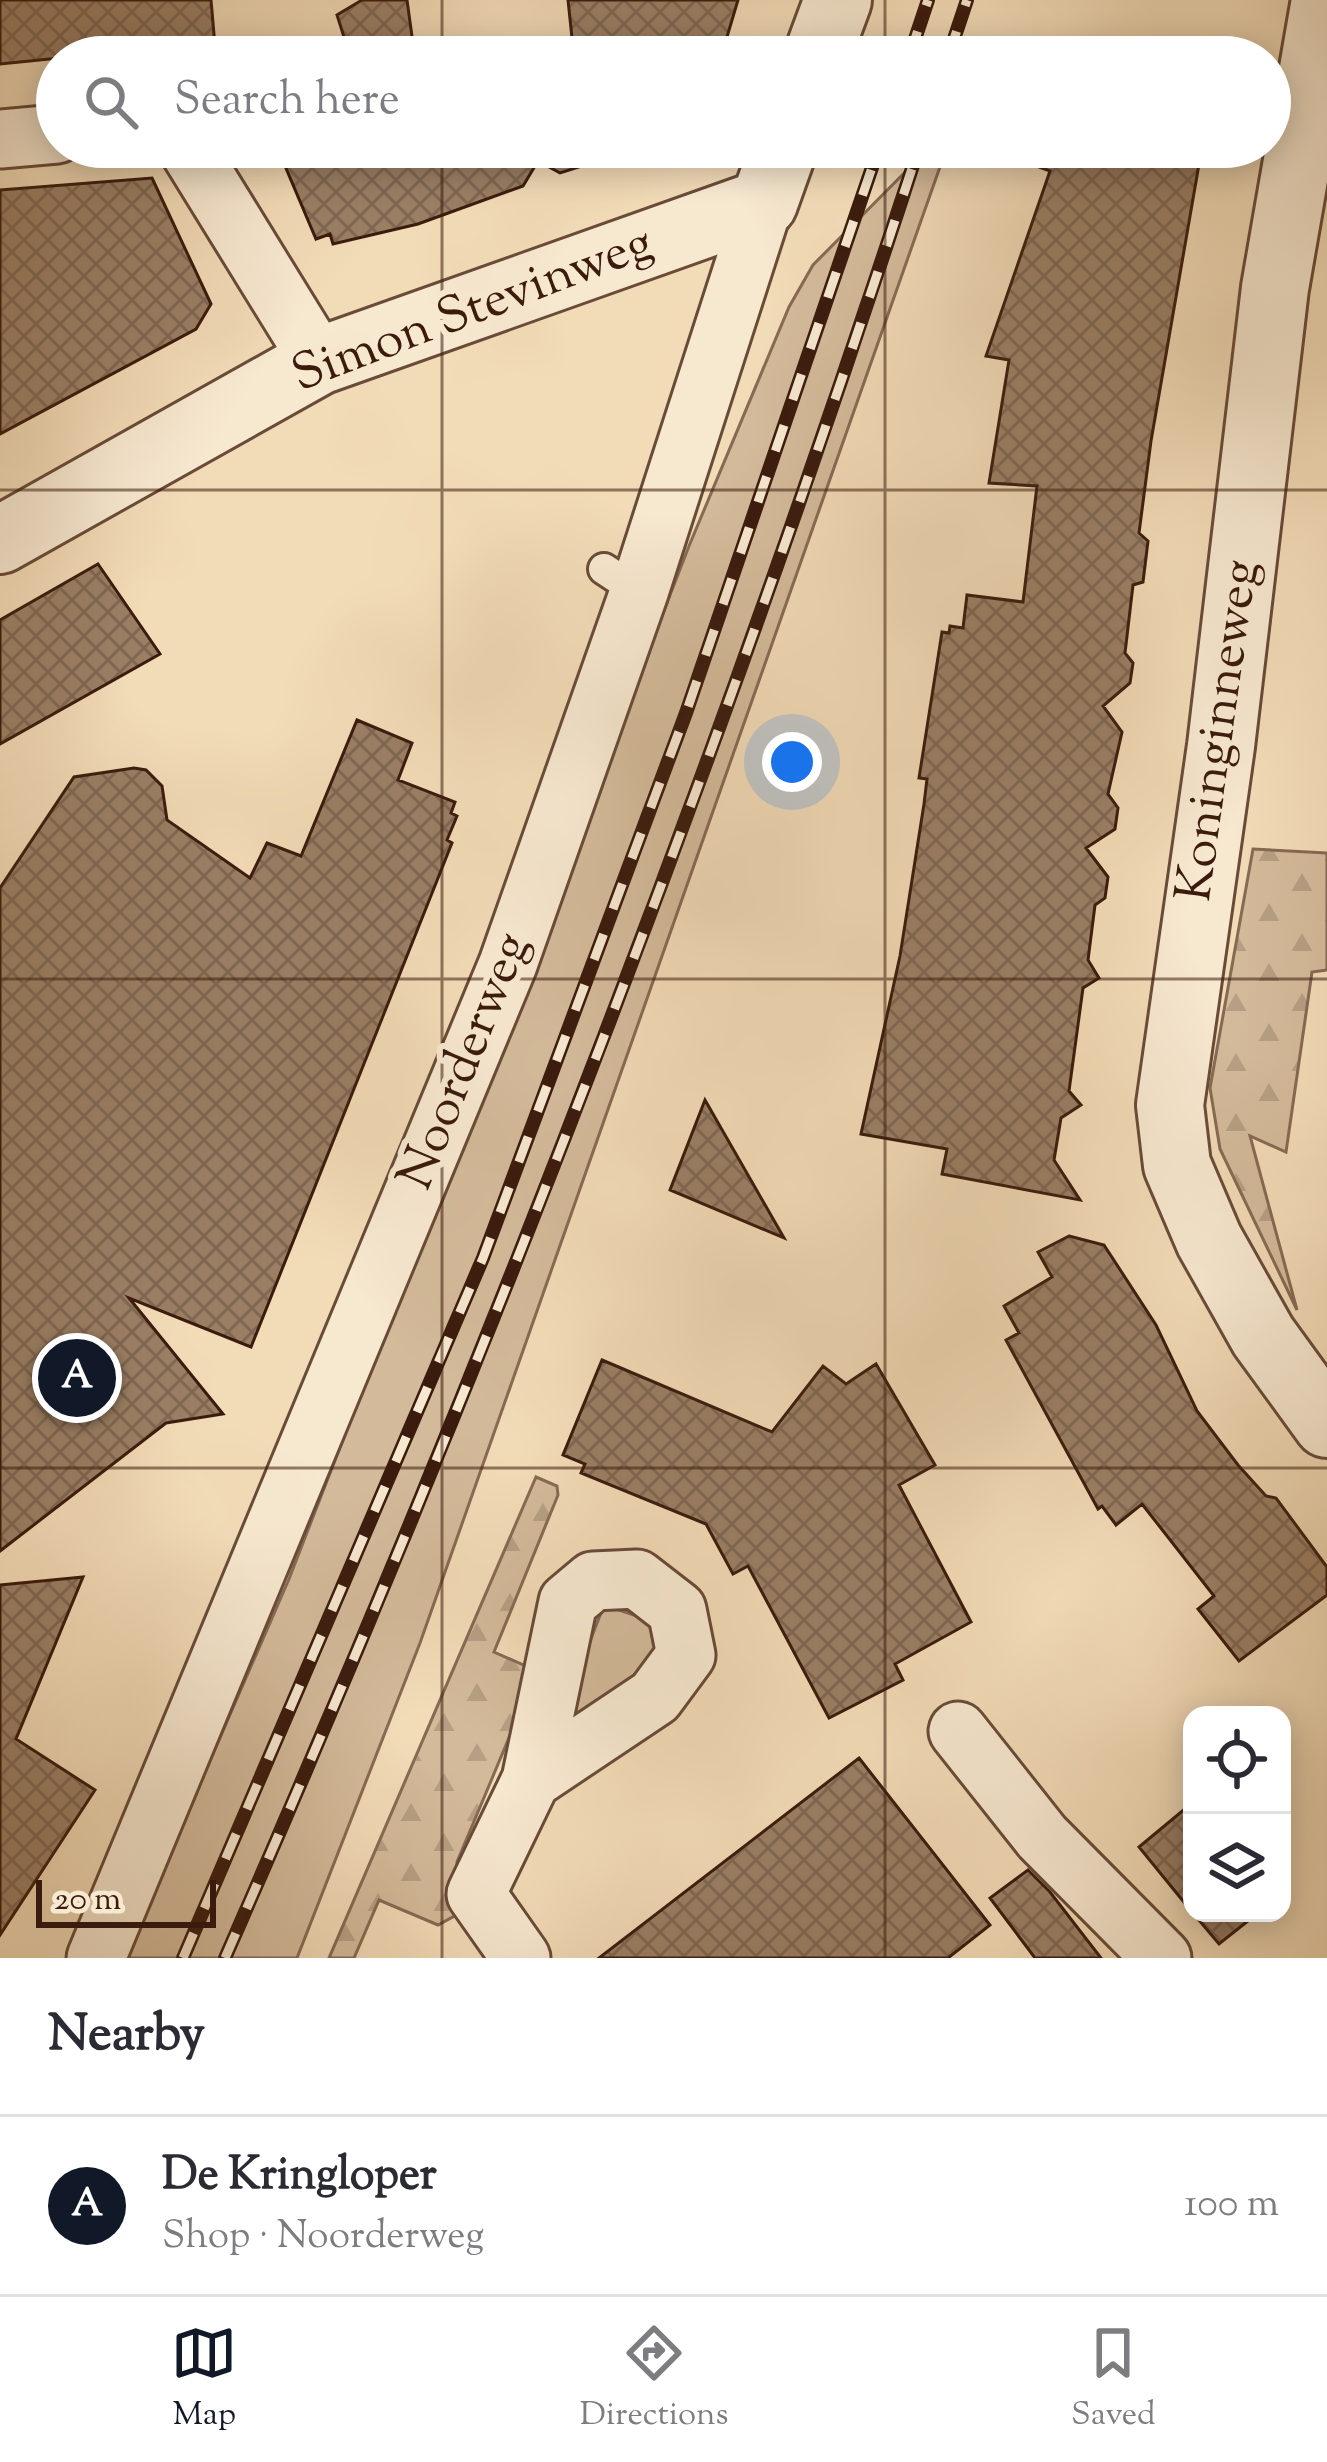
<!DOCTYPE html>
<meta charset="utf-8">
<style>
:root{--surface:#fff;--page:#f2f2f3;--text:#2b2b33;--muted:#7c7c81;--line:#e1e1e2;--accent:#111827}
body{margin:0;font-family:"Sorts Mill Goudy",serif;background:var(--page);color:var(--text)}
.controls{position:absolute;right:36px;bottom:36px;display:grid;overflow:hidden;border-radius:24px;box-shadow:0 6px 30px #0003}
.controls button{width:108px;height:108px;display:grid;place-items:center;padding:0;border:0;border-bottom:3px solid var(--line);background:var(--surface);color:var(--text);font:60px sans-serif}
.scale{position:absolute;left:36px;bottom:30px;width:180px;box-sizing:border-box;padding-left:12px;border:6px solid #3b1b0d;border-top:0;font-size:33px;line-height:42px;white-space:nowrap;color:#3b1b0d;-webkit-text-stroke:9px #f7e8d0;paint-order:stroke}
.you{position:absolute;left:792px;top:762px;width:42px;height:42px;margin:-30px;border:9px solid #fff;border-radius:50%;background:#1a73e8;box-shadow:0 0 0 18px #1a73e833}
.badge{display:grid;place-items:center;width:78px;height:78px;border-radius:50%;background:var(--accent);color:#fff;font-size:39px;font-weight:700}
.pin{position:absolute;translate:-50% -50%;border:6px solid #fff;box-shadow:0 3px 12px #0006}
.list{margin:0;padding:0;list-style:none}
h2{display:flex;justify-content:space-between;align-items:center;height:156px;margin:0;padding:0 48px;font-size:51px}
h2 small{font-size:39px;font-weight:400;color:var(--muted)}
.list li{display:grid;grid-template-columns:78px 1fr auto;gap:36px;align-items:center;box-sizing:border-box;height:180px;padding:0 48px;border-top:3px solid var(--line)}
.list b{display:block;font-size:45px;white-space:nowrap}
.list p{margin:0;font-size:39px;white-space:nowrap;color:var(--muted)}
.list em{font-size:39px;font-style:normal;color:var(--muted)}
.icon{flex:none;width:66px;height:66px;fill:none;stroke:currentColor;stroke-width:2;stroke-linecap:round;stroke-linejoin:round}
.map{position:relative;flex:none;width:1327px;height:1958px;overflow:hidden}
.search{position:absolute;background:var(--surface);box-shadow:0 6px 30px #0003;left:36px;right:36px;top:36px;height:132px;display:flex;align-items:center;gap:30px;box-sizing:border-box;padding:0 42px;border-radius:66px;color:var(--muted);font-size:45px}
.sheet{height:336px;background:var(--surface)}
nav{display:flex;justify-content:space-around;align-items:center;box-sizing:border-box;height:168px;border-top:3px solid var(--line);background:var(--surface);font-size:33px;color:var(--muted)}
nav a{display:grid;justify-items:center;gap:6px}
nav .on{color:var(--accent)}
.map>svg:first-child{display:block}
.grass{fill:#d3ba9a;stroke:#876a54;stroke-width:3}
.forest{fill:url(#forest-firs);stroke:#876a54;stroke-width:3}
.building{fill:url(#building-cross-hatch);stroke:#3b1b0d;stroke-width:3}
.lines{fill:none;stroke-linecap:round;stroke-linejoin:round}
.service-casing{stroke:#694b38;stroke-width:36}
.minor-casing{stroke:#694b38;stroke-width:63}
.tertiary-casing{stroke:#694b38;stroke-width:72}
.service{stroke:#f7e8d0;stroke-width:30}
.minor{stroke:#f7e8d0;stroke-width:57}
.tertiary{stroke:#f7e8d0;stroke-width:66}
.rail-casing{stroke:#3b1b0d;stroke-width:14}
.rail{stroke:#f7e8d0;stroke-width:9;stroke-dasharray:27;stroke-linecap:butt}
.grid{fill:none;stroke:#3b1b0d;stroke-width:3;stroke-opacity:0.55}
.labels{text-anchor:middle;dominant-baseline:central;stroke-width:12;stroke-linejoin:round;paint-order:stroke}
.street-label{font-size:51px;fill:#3b1b0d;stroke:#f7e8d0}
</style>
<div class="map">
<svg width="1327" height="1958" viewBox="0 0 1327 1958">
<defs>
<pattern id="forest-firs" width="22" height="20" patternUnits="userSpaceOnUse" patternTransform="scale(3)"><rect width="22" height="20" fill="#d3ba9a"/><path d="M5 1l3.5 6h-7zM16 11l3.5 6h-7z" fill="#b69f84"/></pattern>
<pattern id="building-cross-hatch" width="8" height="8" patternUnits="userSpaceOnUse" patternTransform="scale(3)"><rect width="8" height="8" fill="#9a7f65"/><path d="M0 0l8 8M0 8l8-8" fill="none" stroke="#7f6752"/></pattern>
</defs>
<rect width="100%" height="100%" fill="#f2dbb7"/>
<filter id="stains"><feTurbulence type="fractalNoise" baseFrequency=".00167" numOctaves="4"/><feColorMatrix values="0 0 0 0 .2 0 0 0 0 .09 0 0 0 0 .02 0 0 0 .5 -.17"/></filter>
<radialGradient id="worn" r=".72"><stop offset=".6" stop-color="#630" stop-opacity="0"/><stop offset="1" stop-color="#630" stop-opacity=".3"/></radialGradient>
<!-- grass -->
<path class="grass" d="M930,147H947L420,1643L297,1958H124L289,1579L689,546L789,307L813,265Z
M604,1605L652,1621L666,1659L552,1740Z"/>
<!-- forest -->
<path class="forest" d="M1253,849L1327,853V970L1312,972L1286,1152L1250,1136L1297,1310L1220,1149L1210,1088Z
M536,1477L557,1486L558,1495L494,1652L537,1671L457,1862L458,1914L438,1925L379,1900L354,1958H329Z"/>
<!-- building -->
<path class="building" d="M0,0H211L216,57L99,54L0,64Z
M362,0H407L414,51L378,57H289L344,37L337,15Z
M568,0H738L721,57H574Z
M1103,46L1164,57H1094Z
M277,147H642L560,173L538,161L523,186L418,224L333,244L330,234L316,239Z
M1020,147H1202L1151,441L1139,533L1148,541L1143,582L1133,585L1125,653L1133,663L1130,683L1103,706L1122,732L1108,794L1118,808L1115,829L1086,848L1108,877L1105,898L1095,905L1088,960L1099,978L1083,988L1069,1091L1081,1105L1061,1118L1054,1160L1080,1200L942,1174L947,1149L861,1134L900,956L924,804L927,779L919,778L942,632L949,633L950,626L963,628L967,595L1023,602L1037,486L989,483L1009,360L986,356L1050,171L1012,157Z
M152,178L211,304L196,329L0,434V190Z
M98,564L160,654L0,744V620Z
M357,720L412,743L398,780L455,802L451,813L457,816L447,840L452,843L251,1347L129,1298L223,1414L166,1423L0,1551V888L74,777L134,768L146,770L162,786L167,820L250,878L267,843L301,856Z
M705,1100L784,1238L670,1190Z
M1069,1236L1104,1245L1156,1325L1197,1411L1238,1465L1266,1496L1276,1498L1327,1567V1595L1239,1661L1198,1609L1214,1596L1142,1504L1116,1525L1102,1506L1098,1509L1006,1340L1019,1333L1004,1306L1052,1277L1038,1252Z
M602,1360L772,1432L823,1366L846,1384L876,1364L935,1465L899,1485L971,1622L895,1664L903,1680L829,1718L748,1566L733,1574L706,1524L581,1473L585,1464L563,1455Z
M83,1577L16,1739L95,1790L0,1935V1585Z
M859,1758L990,1925L948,1958H599Z
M1192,1803V1912L1139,1847Z
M1028,1870L1050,1892L1101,1958H1035L990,1898Z
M1193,1913H1258L1219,1944Z"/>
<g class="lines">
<!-- service casing -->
<g class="service-casing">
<path id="service" d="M604,569L639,592"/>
</g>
<!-- minor casing -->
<g class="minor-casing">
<path id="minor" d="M0,139L57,134
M187,147L319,361
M958,1731L1042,1837L1162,1958
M96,1958L508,964L639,592L764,203
M521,1958L476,1894L531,1780L568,1602L593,1581L637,1579L677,1610L686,1655L655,1697L531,1780"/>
</g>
<!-- tertiary casing -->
<g class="tertiary-casing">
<path id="tertiary" d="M1325,0L1275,288L1221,746L1170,1105L1177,1165L1209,1240L1263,1336L1327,1424
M817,57L838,0
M0,540L319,361L764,203L784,147"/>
</g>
<!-- service -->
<use href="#service" class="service"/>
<!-- minor -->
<use href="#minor" class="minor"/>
<!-- tertiary -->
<use href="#tertiary" class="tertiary"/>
<!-- rail casing -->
<g class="rail-casing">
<path id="rail" d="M909,57L928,0
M948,57L967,0
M183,1958L483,1258L686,713L879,147
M225,1958C485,1365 719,763 919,147"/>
</g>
<!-- rail -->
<use href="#rail" class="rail"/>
</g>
<!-- grid -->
<path class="grid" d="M442,0V57M885,0V57M442,147V1958M885,147V1958M0,490H1327M0,979H1327M0,1468H1327"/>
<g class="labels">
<!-- street labels -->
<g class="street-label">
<text transform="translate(473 311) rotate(-21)">Simon Stevinweg</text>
<text transform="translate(1220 731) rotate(-82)">Koninginneweg</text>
<text transform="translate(466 1062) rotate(-68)">Noorderweg</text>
</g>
</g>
<rect width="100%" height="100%" filter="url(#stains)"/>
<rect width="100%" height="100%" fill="url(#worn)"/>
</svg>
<div class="controls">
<button><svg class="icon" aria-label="locate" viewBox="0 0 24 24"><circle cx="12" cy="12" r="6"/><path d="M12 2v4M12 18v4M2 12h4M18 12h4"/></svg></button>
<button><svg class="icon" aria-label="layers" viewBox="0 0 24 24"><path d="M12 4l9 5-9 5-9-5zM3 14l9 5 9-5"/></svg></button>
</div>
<div class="scale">20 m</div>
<div class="you"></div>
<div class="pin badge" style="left:77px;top:1378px">A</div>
<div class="search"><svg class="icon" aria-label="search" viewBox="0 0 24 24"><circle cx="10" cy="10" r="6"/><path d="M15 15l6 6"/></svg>Search here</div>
</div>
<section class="sheet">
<h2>Nearby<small></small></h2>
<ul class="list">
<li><span class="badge">A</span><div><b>De Kringloper</b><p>Shop · Noorderweg</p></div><em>100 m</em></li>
</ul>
</section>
<nav>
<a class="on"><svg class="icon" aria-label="map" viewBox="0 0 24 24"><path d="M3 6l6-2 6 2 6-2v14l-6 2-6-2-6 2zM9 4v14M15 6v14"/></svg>Map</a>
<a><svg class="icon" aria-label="directions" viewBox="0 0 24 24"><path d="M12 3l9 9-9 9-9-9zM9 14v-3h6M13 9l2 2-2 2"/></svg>Directions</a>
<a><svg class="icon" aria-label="saved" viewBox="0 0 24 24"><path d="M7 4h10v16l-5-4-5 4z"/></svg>Saved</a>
</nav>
